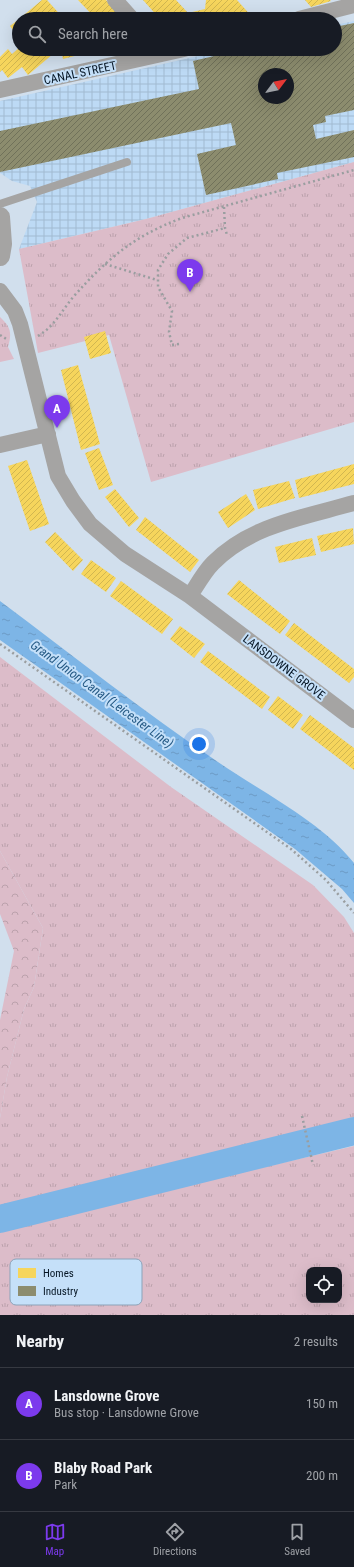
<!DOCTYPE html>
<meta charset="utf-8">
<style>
:root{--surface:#171b24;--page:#20242c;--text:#f1f3f6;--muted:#9ea1a6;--line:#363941;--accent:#7c3aed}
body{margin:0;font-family:"Roboto Condensed",sans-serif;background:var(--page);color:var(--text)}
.controls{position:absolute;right:12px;bottom:12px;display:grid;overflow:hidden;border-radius:8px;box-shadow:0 4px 16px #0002}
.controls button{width:36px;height:36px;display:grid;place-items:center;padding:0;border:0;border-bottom:1px solid var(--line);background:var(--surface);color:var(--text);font:20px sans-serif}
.compass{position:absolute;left:258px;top:68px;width:36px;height:36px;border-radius:50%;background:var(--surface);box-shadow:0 4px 16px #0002;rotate:58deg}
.you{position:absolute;left:199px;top:744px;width:14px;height:14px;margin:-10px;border:3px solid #fff;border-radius:50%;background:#1a73e8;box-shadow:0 0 0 6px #1a73e833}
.badge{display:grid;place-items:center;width:26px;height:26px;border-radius:50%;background:var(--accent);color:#fff;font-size:13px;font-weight:700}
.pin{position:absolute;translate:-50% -33px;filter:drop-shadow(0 1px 2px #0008)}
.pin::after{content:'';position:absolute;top:21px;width:14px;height:12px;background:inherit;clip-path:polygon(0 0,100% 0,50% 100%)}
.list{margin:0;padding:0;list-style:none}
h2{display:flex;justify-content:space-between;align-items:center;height:52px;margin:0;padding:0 16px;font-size:17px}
h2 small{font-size:13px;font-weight:400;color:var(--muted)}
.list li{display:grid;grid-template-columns:26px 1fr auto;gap:12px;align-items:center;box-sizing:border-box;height:72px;padding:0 16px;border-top:1px solid var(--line)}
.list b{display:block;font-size:15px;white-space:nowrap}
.list p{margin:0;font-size:13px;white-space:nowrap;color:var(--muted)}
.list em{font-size:13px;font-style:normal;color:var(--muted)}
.icon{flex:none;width:22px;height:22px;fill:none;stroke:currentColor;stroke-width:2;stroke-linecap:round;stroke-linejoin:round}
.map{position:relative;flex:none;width:354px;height:1315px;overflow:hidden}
.search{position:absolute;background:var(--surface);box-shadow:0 4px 16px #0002;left:12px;right:12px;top:12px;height:44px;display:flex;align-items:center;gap:10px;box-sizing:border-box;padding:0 14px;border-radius:22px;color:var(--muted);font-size:15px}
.sheet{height:196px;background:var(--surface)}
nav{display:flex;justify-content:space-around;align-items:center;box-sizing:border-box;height:56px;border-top:1px solid var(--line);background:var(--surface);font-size:11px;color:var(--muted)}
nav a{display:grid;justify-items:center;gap:2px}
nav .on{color:var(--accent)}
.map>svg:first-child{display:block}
.industrial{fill:url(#industrial-grid);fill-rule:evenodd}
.grass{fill:url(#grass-tufts);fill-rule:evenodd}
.forest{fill:url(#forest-crowns)}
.water{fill:url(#water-ripples)}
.homes{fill:url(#homes-hatch)}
.industry{fill:url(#industry-hatch);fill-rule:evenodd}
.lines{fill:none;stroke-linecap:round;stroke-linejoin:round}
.river{stroke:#7db5e6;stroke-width:28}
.path{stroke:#9a9ea0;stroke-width:2.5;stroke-dasharray:2 3;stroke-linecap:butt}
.service{stroke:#a5a4a3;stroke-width:8}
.minor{stroke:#a5a4a3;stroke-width:16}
.tertiary{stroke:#a5a4a3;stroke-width:20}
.labels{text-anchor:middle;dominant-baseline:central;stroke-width:4;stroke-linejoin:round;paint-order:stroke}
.street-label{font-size:12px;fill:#051524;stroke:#c5e0f9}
.water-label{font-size:13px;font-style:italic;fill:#245984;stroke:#c5e0f9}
.key{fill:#c5e0f9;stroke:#8ba3b9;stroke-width:1}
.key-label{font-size:11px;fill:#051524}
</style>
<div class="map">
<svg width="354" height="1315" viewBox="0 0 354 1315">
<defs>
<pattern id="industrial-grid" width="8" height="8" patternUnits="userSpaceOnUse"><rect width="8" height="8" fill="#bddaf5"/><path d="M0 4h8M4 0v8" fill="none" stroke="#a1bad2"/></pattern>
<pattern id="grass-tufts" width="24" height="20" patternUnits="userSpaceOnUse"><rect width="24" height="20" fill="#dcbcc9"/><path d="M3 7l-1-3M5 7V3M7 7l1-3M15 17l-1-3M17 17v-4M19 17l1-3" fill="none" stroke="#bba1ac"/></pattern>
<pattern id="forest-crowns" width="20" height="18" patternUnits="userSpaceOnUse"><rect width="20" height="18" fill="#dcbcc9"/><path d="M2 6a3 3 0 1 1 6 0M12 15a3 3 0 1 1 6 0" fill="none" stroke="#bba1ac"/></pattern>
<pattern id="water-ripples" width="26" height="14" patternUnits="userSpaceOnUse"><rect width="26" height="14" fill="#7db5e6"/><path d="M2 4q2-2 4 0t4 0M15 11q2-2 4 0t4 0" fill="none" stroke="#6b9bc5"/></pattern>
<pattern id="homes-hatch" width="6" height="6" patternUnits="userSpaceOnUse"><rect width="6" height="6" fill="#f6d55c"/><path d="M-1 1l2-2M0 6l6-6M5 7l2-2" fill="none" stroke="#d1b650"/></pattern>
<pattern id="industry-hatch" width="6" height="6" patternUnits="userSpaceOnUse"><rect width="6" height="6" fill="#8c8c6e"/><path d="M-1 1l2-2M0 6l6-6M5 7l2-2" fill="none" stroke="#70715a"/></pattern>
</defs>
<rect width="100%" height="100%" fill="#d1dfed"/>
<!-- industrial -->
<path class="industrial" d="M354,21V162L146,219L19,249L37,202L30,186L12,181L0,173V101L229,49H335V25ZM264,74H288V98H264Z"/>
<!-- grass -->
<path class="grass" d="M354,162V422L151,482L109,335L38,353L19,249L146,219Z
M0,317C11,327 12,333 8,347L14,359L0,362Z
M0,657L171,787L313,885L344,917L354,933V1122L0,1210V1118L7,1077L24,1009L34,987L43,928L0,851Z
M354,1146V1315H0V1229ZM309,1270H339V1300H309Z"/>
<!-- forest -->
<path class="forest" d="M0,851L43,928L34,987L24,1009L7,1077L0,1118V1020L14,951L0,914Z"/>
<!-- water -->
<path class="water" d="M0,601C72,655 143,711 218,762C260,791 322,822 354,863V903L342,889L295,849L0,640Z"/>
<!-- homes -->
<path class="homes" d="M42,0H47L64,19H19Z
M78,0H106L123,19H96Z
M143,0H176L188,13L205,9L206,0H237L254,19H160Z
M305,0H330L331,1L311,7Z
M19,19V38L10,26Z
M19,48V49H59L28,75L22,67L8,78L2,70L0,72V57L8,49L12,54Z
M61,49H84L86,53L63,59Z
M105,331L111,353L90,359L84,337Z
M78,365L100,444L81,450L61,370Z
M99,448L113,485L99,490L85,453Z
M27,460L49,524L30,531L8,466Z
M354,464V484L299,498L295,480Z
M289,481L295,498L258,509L253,490Z
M115,489L139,518L129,527L105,497Z
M246,494L255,510L228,528L218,512Z
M145,517L199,560L190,572L136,530Z
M353,528L354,544L321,552L317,536Z
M55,532L83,560L73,571L45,542Z
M312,538L316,555L279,563L275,547Z
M91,560L116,578L106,592L81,574Z
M239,580L290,621L280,634L227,594Z
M121,581L173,619L162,634L110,596Z
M294,623L354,669V677L349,683L285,635Z
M180,626L205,644L194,658L170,639Z
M208,651L270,697L262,709L200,662Z
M278,696L303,715L293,729L268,710Z
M310,715L354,748V770L300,729Z"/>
<!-- industry -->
<path class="industry" d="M354,23V110L325,116L326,122L313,125L316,139L354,130V157L277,173L278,179L206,195L197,154L236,145L231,123L0,172V131L199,89L193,61L244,49H335V27ZM264,74H288V98H264Z"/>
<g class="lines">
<!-- river -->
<path class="river" d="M0,1219L354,1131"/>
<!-- path -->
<path class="path" d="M224,207L225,228L227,235
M105,264L157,280
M0,335L8,340
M38,336C55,326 62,310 74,296C108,258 134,236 182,218L354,170
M179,344L172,345L169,332L172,311L158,287V270L168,254L187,238L225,228
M0,644L291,849L326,880L354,913
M302,1116L313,1165"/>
<!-- service -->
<path class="service" d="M0,204L127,162"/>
<!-- minor -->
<path class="minor" d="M115,0L132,19
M299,19L354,5
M0,90L184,49
M0,291L15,311L20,324L58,476L73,501L90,524L125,554L190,596L354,720
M0,445L48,434
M190,596C197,585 204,572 213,563C250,525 305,517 354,503"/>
<!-- tertiary -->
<path class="tertiary" d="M0,217L2,244L0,256"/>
</g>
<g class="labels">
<!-- street labels -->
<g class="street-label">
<text transform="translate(80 73) rotate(-12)">CANAL STREET</text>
<text transform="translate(284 667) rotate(37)">LANSDOWNE GROVE</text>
</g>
<!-- water labels -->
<g class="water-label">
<text transform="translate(102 694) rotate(36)">Grand Union Canal (Leicester Line)</text>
</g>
</g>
<!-- legend -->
<rect x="10" y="1259" width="132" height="46" rx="6" class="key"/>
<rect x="18" y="1268" width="18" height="10" fill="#f6d55c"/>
<rect x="18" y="1286" width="18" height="10" fill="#8c8c6e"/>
<g class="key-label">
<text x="43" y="1277">Homes</text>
<text x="43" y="1295">Industry</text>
</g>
</svg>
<div class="controls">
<button><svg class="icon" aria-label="locate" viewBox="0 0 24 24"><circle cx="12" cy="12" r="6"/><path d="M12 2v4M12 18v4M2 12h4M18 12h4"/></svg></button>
</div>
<svg class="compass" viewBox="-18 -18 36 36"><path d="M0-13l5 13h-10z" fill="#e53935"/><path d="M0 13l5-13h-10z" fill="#9ea1a6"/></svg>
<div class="you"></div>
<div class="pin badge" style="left:57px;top:428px">A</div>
<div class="pin badge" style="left:190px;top:292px">B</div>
<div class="search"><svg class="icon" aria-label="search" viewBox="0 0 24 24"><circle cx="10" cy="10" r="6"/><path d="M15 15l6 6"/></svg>Search here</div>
</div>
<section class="sheet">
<h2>Nearby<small>2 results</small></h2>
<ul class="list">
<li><span class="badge">A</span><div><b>Lansdowne Grove</b><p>Bus stop · Lansdowne Grove</p></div><em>150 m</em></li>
<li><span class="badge">B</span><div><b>Blaby Road Park</b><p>Park</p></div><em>200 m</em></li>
</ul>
</section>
<nav>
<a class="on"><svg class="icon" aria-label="map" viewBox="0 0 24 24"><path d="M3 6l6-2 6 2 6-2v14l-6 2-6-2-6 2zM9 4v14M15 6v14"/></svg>Map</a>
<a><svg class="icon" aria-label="directions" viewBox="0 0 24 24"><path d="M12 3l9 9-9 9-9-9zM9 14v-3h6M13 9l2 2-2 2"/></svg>Directions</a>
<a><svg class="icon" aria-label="saved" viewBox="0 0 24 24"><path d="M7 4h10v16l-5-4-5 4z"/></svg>Saved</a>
</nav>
